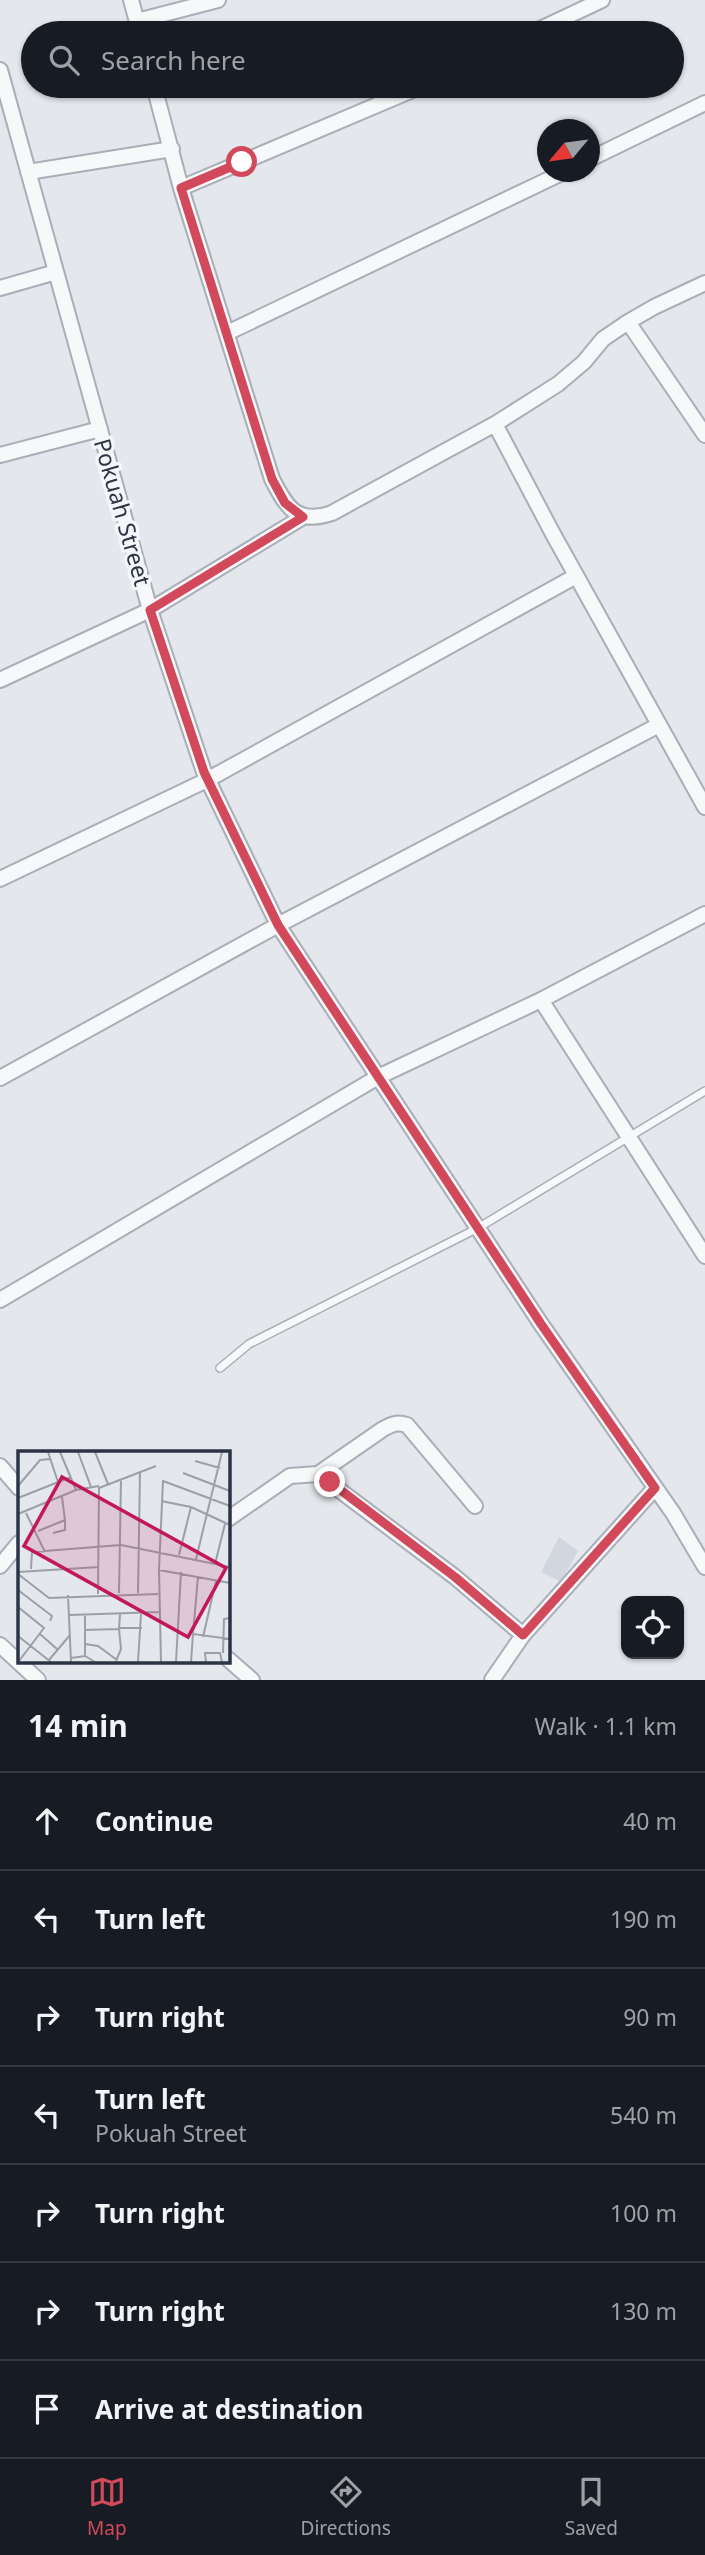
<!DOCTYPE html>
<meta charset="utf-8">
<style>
:root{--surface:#171b24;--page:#20242c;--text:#f1f3f6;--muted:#9ea1a6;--line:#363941;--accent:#d1495b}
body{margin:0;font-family:"Noto Sans",sans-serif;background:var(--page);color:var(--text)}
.controls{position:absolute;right:21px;bottom:21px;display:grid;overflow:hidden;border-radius:14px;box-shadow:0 2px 5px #0004}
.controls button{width:63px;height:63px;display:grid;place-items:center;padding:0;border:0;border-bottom:2px solid var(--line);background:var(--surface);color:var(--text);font:35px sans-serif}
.compass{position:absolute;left:537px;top:119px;width:63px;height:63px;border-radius:50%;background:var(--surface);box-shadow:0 2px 5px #0004;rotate:241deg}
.stop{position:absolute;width:21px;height:21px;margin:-16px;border:5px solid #d1495b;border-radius:50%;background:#fff}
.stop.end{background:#d1495b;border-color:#fff;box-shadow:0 2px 7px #0008}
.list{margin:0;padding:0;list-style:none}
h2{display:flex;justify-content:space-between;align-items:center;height:91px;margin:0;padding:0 28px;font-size:30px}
h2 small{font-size:23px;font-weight:400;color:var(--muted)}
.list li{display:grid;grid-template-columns:46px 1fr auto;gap:21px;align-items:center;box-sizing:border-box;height:98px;padding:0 28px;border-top:2px solid var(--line)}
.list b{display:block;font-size:26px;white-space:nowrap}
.list p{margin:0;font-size:23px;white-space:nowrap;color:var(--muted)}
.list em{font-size:23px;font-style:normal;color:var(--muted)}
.icon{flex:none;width:38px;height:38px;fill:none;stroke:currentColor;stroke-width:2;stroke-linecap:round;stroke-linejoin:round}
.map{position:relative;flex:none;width:705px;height:1680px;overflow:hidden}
.search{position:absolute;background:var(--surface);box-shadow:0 2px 5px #0004;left:21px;right:21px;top:21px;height:77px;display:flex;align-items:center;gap:18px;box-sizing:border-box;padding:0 24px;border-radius:38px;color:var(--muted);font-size:26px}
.sheet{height:777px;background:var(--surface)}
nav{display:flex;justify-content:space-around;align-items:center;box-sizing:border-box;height:98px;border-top:2px solid var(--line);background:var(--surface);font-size:19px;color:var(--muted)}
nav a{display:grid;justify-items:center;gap:4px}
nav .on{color:var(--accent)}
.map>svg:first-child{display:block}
.built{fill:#d2d6de}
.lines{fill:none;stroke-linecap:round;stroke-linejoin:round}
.service-casing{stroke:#a9aeb7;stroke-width:10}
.minor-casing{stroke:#a9aeb7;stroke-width:18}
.service{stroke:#f7f8fa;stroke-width:7}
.minor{stroke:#f7f8fa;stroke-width:14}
.route{stroke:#d1495b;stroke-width:9}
.labels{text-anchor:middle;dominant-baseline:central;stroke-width:7;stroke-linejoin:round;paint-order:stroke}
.street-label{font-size:23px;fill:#2b3445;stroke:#f4f6f9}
.inset-road{fill:none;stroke:#9a9fa9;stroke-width:2}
.view{fill:#c2185b;fill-opacity:0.15;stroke:#c2185b;stroke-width:3.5}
.inset-edge{fill:none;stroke:#2b3445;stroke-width:3.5}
</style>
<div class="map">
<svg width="705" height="1680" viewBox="0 0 705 1680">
<rect width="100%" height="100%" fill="#e4e7ec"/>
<!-- built -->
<path class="built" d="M559,1537L578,1551L561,1582L541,1572Z"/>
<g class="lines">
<!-- service casing -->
<g class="service-casing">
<path id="service" d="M220,1368L249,1344L478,1228L705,1091"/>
</g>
<!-- minor casing -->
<g class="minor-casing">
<path id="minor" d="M131,0L140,33
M137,21L218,0
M532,33L602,0
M0,70L150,610L204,772L278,925L541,1324L673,1513L705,1567
M154,86L181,188L272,479C287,508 297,525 332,513L495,424L558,384L584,362L603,339L628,322L654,307L705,283
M590,159L705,103
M28,172L172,149
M181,188L422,86
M0,288L56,272
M628,322L705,435
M227,333L564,172
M495,424L553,534L705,807
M0,455L100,429
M0,680L150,610L303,517
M0,879L207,780L576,576
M541,1000L705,1256
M0,1078L278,925L659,725
M0,1300L378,1077L541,1000L705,914
M0,1466L19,1488
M318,1474L383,1429C392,1424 397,1422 407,1425L475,1506
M228,1519L290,1476L318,1474L455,1577L523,1635
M0,1566L19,1543
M0,1645L38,1680
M228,1659L252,1680
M492,1680L523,1635L655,1488"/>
</g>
<!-- service -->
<use href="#service" class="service"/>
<!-- minor -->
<use href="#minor" class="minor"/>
</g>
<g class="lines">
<!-- route -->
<path class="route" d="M242,162L181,188L272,479L285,503L303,517L150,610L204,772L278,925L541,1324L655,1488L523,1635L455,1577L330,1482"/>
</g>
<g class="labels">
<!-- street labels -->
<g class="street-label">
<text transform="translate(123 512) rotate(74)">Pokuah Street</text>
</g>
</g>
<!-- overview -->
<g transform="translate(18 1451)">
<rect width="212" height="212" fill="#e4e7ec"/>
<path class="inset-road" d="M30,1L40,31M42,1L58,39M60,1L73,36M77,1L90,33M177,10L202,17M165,22L212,40M0,35L22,9L32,8M0,47L53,26M143,50L173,56L212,74M8,62L27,101M0,63L58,39L81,35M20,80L47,69L44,46M35,82L47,79V69M161,104L173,56M178,108L204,1M197,113L207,73M13,118L14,101L103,94L212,116M141,119L145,30L212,55M0,121L81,116M0,123L31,147L140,143M180,125L175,183L212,188M0,139L34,165L32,170M101,142L103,28M120,142L122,21M80,143L81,37L138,15M50,144L53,211M0,156L26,177L1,210M67,163V205M51,164L142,161M102,177H124M66,179L101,178L102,163M22,183L39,198M0,185L33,211M185,186L198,130M67,193L80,195L99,209M205,202L206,168L212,167M53,207L67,205L77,211M31,209L52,184M98,210L103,198L101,178M120,211L123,163M143,211L141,119L212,132M158,211L163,121M173,211L175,183M188,211L187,202H202L204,211"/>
<path class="view" d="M44,26L208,117L170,186L6,95Z"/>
<rect width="212" height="212" class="inset-edge"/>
</g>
</svg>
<div class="controls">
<button><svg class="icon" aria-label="locate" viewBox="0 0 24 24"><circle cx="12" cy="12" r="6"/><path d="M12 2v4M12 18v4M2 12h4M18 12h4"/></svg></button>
</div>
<svg class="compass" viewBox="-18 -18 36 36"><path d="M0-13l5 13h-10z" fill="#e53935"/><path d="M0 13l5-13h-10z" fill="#9ea1a6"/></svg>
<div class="stop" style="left:242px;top:162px"></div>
<div class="stop end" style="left:330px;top:1482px"></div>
<div class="search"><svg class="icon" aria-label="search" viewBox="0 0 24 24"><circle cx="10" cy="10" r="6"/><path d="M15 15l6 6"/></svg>Search here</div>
</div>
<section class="sheet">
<h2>14 min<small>Walk · 1.1 km</small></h2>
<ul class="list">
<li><svg class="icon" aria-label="ahead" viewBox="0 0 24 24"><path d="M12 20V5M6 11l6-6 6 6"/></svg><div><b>Continue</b></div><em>40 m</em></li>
<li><svg class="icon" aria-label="left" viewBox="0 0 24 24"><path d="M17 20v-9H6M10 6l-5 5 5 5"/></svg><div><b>Turn left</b></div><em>190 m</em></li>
<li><svg class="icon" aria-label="right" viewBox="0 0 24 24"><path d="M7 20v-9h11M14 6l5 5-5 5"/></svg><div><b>Turn right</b></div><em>90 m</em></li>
<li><svg class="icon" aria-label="left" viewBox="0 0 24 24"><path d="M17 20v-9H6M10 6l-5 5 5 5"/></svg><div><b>Turn left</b><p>Pokuah Street</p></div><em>540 m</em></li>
<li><svg class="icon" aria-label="right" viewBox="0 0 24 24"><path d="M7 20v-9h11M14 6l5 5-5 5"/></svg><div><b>Turn right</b></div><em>100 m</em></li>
<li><svg class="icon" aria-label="right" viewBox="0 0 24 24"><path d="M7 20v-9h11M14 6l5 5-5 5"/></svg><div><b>Turn right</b></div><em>130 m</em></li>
<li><svg class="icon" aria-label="arrive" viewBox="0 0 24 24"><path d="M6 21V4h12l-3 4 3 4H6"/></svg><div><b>Arrive at destination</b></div></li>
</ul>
</section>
<nav>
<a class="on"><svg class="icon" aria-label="map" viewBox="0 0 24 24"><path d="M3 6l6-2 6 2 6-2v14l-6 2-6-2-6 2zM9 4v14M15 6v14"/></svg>Map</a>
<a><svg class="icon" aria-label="directions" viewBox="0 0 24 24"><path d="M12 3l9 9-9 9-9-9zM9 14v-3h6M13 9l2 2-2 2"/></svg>Directions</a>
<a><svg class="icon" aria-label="saved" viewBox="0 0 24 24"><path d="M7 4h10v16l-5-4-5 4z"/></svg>Saved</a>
</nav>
